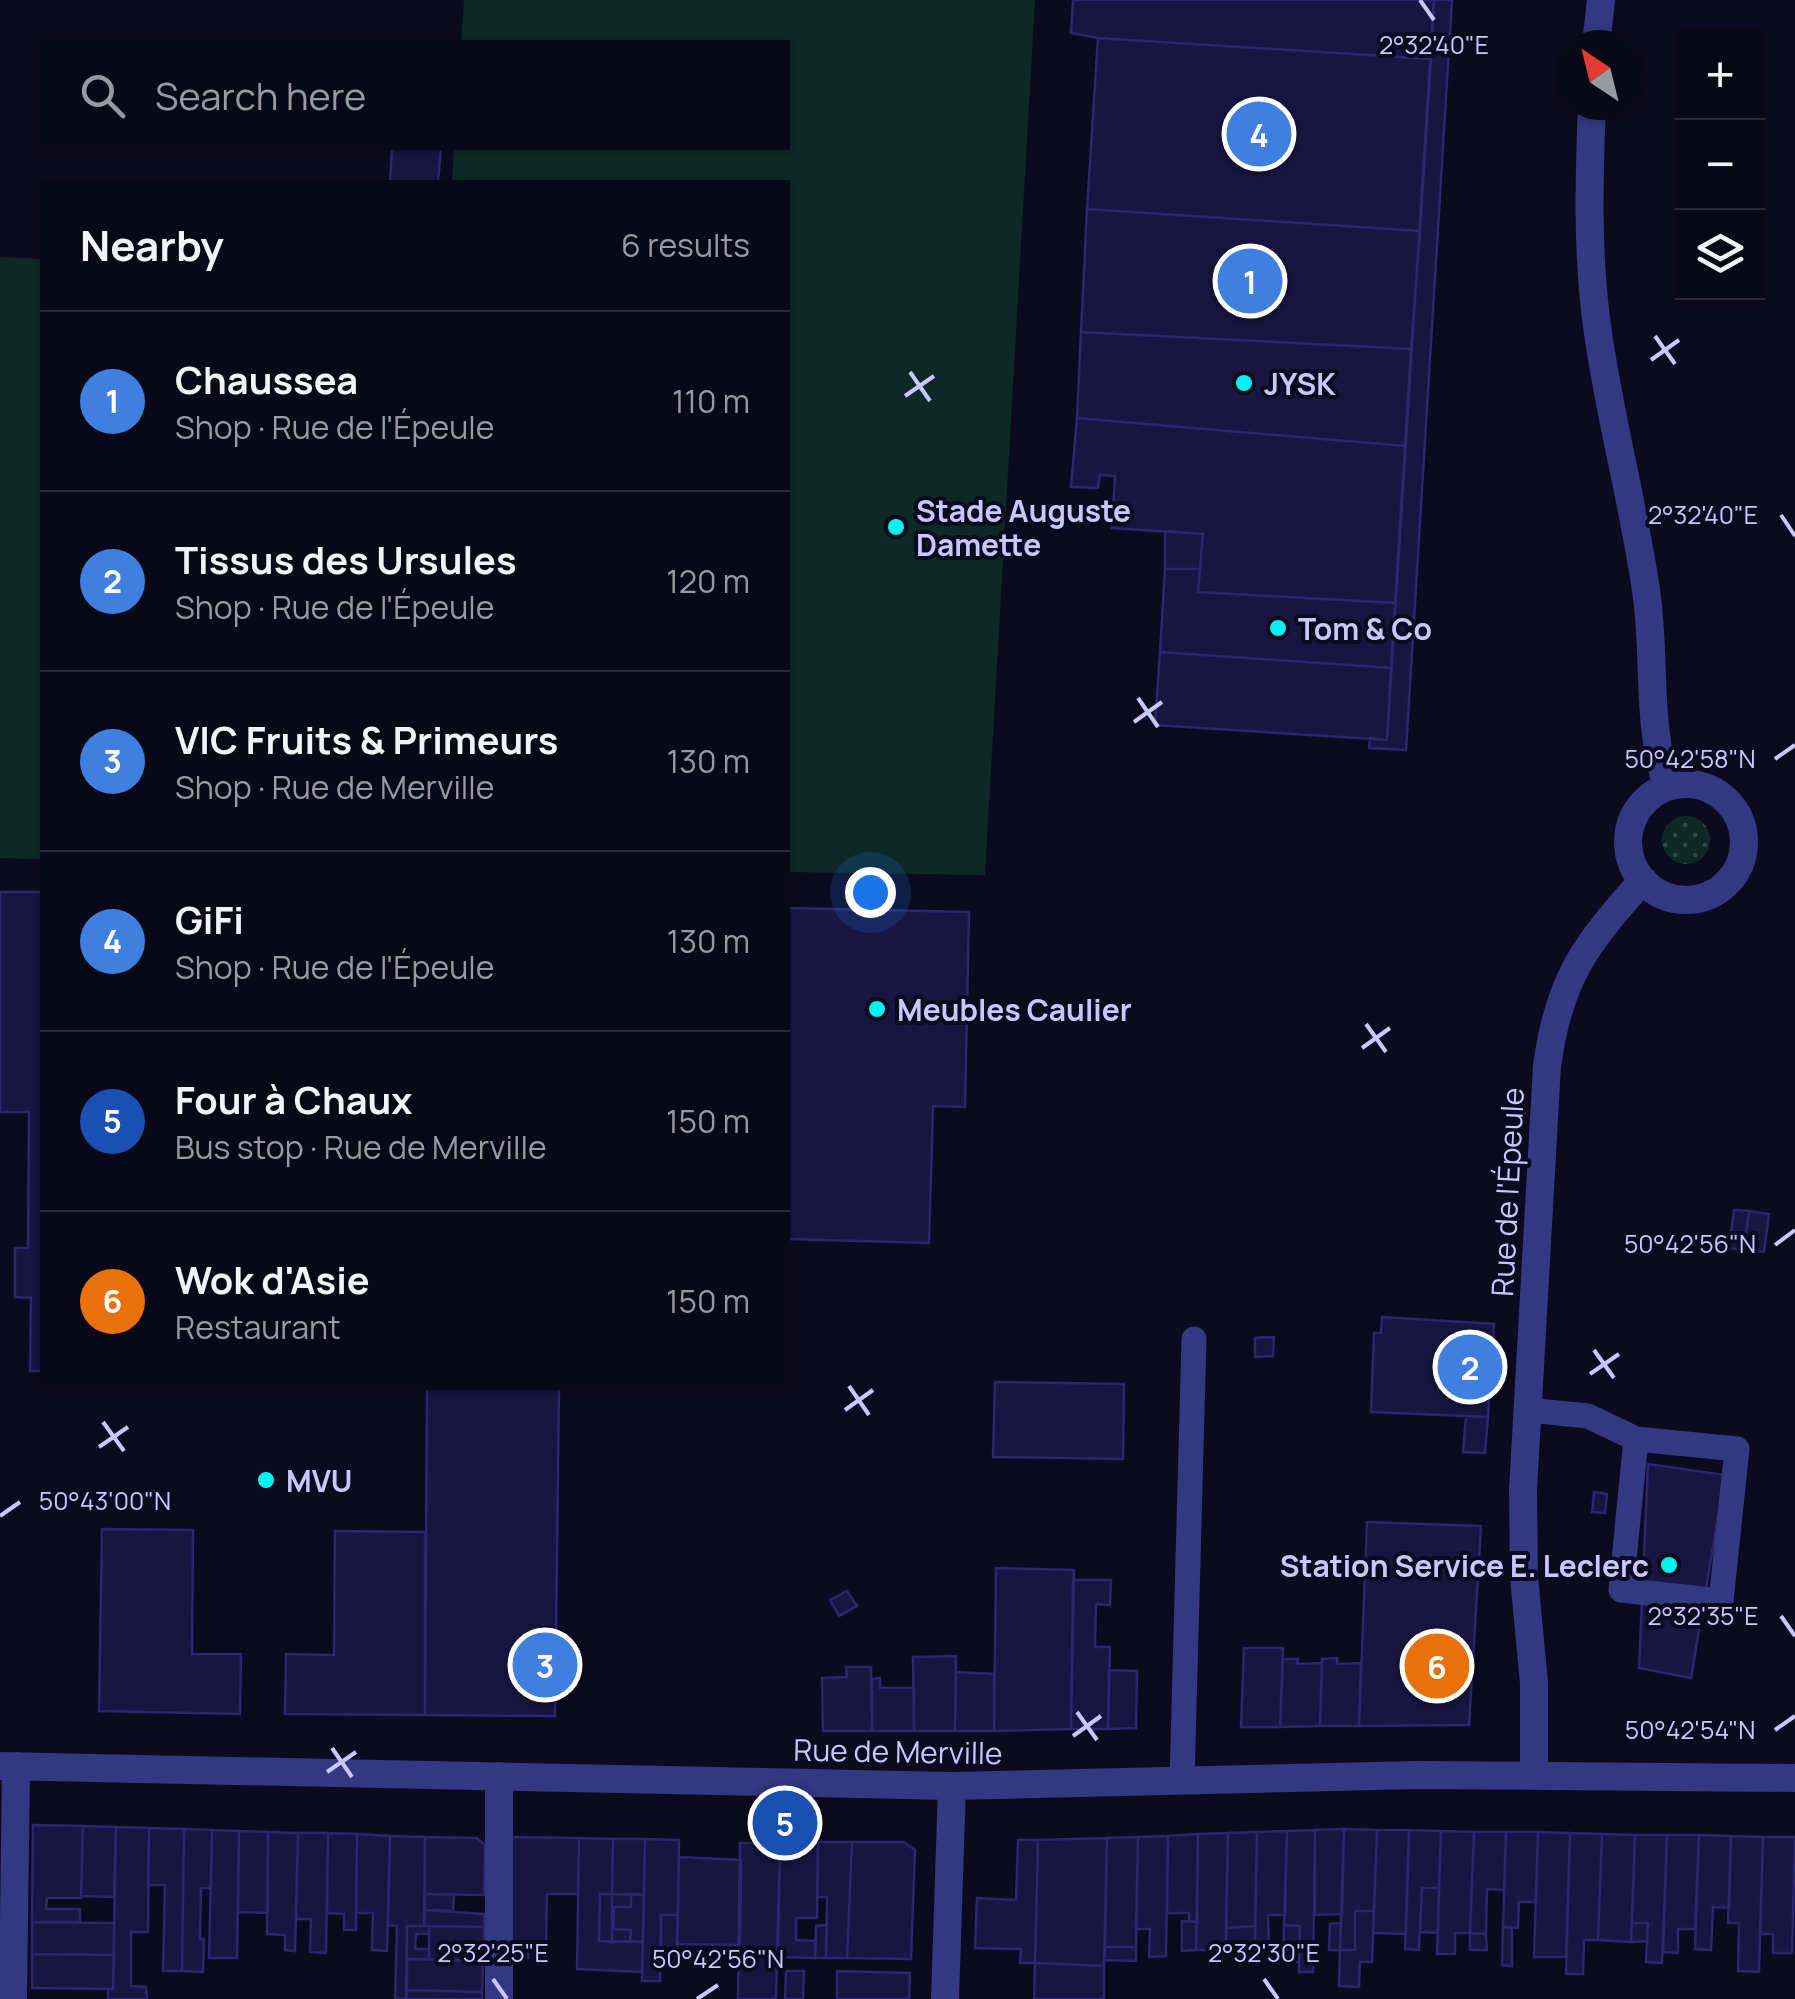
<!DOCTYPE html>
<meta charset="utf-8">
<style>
:root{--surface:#090816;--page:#12111f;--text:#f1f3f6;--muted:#999aa1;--line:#292935;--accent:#8c9099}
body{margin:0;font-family:Manrope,sans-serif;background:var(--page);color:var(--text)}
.controls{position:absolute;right:30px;top:30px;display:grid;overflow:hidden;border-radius:0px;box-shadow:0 2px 8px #0004}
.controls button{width:90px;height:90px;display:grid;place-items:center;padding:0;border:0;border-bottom:2px solid var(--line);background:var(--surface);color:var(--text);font:50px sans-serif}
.compass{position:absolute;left:1555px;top:30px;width:90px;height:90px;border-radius:50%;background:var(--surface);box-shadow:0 2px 8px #0004;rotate:325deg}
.you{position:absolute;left:870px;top:892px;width:35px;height:35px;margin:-25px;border:8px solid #fff;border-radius:50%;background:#1a73e8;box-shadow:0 0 0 15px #1a73e833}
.badge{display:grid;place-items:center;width:65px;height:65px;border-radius:50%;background:var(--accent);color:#fff;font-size:32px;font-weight:700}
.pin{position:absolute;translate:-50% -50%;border:5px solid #fff;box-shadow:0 2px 10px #0006}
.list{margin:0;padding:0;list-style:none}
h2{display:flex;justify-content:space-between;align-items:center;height:130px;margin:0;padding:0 40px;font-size:42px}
h2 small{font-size:32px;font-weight:400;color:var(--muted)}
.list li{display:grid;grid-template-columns:65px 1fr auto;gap:30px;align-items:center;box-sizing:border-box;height:180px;padding:0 40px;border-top:2px solid var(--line)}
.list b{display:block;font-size:38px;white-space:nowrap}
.list p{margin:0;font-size:32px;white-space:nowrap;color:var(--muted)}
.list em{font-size:32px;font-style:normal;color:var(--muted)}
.icon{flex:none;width:55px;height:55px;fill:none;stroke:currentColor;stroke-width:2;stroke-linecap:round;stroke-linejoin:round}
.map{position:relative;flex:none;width:1795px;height:1999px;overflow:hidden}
.search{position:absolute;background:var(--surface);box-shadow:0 2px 8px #0004;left:40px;top:40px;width:750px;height:110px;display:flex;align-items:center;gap:25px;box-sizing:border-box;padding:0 35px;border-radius:0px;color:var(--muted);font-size:38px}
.panel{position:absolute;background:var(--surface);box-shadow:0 2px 8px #0004;left:40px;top:180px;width:750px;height:1210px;border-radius:0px}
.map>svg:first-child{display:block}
.grass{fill:url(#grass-dots)}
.garden{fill:#0d2925}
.building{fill:#191541;stroke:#2c256f;stroke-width:2.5}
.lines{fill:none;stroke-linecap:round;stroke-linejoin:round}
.service{stroke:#323881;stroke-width:25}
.minor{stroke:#323881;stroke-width:28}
.tertiary{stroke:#323881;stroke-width:28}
.ticks{fill:none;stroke:#c8c8ff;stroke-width:4}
.poi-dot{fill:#00f3f0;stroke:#0c0a1e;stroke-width:4}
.labels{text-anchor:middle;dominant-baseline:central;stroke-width:8;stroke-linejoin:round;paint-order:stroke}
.poi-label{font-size:30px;font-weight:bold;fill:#c8c8ff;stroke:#0c0a1e;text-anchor:start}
.street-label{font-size:30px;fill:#c8c8ff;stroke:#0c0a1e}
.ticks-label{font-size:25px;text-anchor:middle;fill:#c8c8ff;stroke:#0c0a1e;stroke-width:8;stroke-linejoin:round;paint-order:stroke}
</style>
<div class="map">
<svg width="1795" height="1999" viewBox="0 0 1795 1999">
<defs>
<pattern id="grass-dots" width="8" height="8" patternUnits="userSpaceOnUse" patternTransform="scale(2.5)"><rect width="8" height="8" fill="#0d2925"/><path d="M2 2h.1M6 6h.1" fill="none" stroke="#2f4746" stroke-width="1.8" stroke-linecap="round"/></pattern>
</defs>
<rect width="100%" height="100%" fill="#0c0a1e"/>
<!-- grass -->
<path class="grass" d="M1662 840a24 24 0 1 1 48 0a24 24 0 1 1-48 0Z"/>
<!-- garden -->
<path class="garden" d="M464,0H1035L985,875L788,872V182H452L454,148H788V42H461Z
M0,257L42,259V859L0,858Z"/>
<!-- building -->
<path class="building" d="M1073,0H1434L1431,59L1098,38L1071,33Z
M1434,0H1452L1406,750L1369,748L1370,738L1387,740Z
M1098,38L1431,59L1420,231L1087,209Z
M392,148H441L438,182H390Z
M1087,209L1420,231L1411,349L1081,332Z
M1081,332L1411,349L1405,446L1077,418Z
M1077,418L1405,446L1395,603L1198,592L1203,534L1112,528L1115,476L1100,475L1098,488L1071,487Z
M1165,531L1203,534L1200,569H1165Z
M1165,569H1200L1198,592L1395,603L1391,668L1160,652Z
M1160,652L1391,668L1387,740L1155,725Z
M0,892H42V1371H30L31,1298L15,1297V1248H28L29,1112H0Z
M788,908L969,912L965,1107L933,1106L929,1243L788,1239Z
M1734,1210L1749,1211L1744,1250L1729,1248Z
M1749,1211L1769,1214L1764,1252L1744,1250Z
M1382,1317L1494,1324L1488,1417L1371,1412L1374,1333H1381Z
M1274,1337L1273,1356L1255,1357V1338Z
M995,1382L1124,1384L1123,1459L993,1457Z
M427,1388H559L555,1716L425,1715Z
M1466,1417H1488L1485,1453L1463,1452Z
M1648,1464L1725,1475L1691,1678L1639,1668Z
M1594,1492L1607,1494L1605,1513L1592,1512Z
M1367,1522L1481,1526L1469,1725L1359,1726Z
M102,1529L193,1530L192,1654H241L240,1714L99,1711Z
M335,1531L425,1532V1715L285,1714L286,1654L334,1655Z
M996,1568L1074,1570L1071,1729L994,1731Z
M1073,1580H1111L1110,1605L1096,1604L1095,1647H1110L1108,1729H1071Z
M847,1591L857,1606L839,1616L830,1600Z
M1244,1648H1283L1280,1727H1241Z
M956,1656L955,1731H914L913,1657Z
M1337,1658V1664L1361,1663L1359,1726H1320L1322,1659Z
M1283,1659H1298L1297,1664L1322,1663L1320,1726L1280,1727Z
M846,1667H871L872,1731H823L822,1678L847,1677Z
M1109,1670L1137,1671L1136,1728L1108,1729Z
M956,1672L994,1674V1731H955Z
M880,1678V1688H914V1731H872V1679Z
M33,1825L83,1826L81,1898H47L46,1909H80V1922H32Z
M83,1826L116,1827L114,1897L81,1896Z
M116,1827L149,1828L148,1932H131V1986L146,1987L147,1999H108V1989H113Z
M149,1828L184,1829L182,1971H163L165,1885H148Z
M184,1829L212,1830L211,1888H201L200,1939H204L203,1972L182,1971Z
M1344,1829L1377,1830L1374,1911H1355V1950H1340Z
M1344,1829L1342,1914L1315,1915V1830Z
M212,1830L239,1831L237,1958H209Z
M1315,1830L1313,1972H1299L1300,1926L1284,1925L1287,1831Z
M1377,1830H1409L1406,1934L1373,1933Z
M1409,1830L1441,1831L1439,1888H1422L1419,1950L1405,1949Z
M239,1831L268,1832V1913L238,1912Z
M1287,1831L1285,1915H1268L1269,1942H1255L1257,1832Z
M1441,1831L1474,1832L1470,1933H1455V1954H1437Z
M268,1832L298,1833L295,1951L285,1950V1935L267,1934Z
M1257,1832L1255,1926L1226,1928L1228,1833Z
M1474,1832H1506L1504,1890L1487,1889L1486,1934L1470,1933Z
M1506,1832H1538L1536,1902H1519L1518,1928L1503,1927Z
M1538,1832L1570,1833L1566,1957H1534Z
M298,1833H328L326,1953L310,1952L311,1919H296Z
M328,1833L357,1834L356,1930H344V1914L327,1913Z
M1228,1833L1226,1943L1210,1945V1950H1196L1198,1834Z
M1570,1833L1602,1834L1598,1940H1584L1583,1974H1566Z
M357,1834L390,1836L387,1951L372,1950L373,1913H356Z
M1198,1834L1197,1922L1189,1921V1913H1167L1168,1836Z
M1602,1834L1635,1835L1631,1942L1598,1940Z
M1635,1835H1667L1662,1963L1646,1962L1648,1923H1632Z
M1667,1835H1699L1695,1929H1678V1953L1663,1952Z
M1699,1835L1731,1836L1729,1908L1713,1907L1711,1950L1695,1949Z
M390,1836L425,1837L424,1926H407L406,1999H395L397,1926L388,1925Z
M1168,1836L1166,1956L1149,1957L1150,1929H1136L1138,1837Z
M1731,1836L1763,1837L1759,1972L1738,1971L1739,1923H1728Z
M425,1837L477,1838L485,1845L484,1895L425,1894Z
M511,1837L579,1838L578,1894H547L546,1947H528V1958L509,1957Z
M1138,1837L1136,1947H1105L1107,1838Z
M1763,1837H1795L1792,1953H1773V1934H1760Z
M579,1838L613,1839L612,1894H600L599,1941L643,1942L642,1972L577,1969Z
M1107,1838L1104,1966L1035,1963L1038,1840Z
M613,1839H645L644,1895L612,1894Z
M645,1839L679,1840L678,1915H661L660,1981H642Z
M1018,1840H1038L1035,1963H1020L1021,1949L975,1948L977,1898L1016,1900Z
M818,1842H852L847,1958H826L827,1897H817Z
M818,1842L817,1918H796V1940L816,1941L815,1958L778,1957L780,1843Z
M852,1842H904L915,1850L911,1959L847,1958Z
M740,1843H780L776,1999H738Z
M679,1857L741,1860L740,1945L677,1944Z
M1422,1888H1439L1438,1933L1420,1932Z
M425,1894H454L453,1911L425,1910Z
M600,1894H612V1942L599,1941Z
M612,1894H631V1907H614L613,1929L631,1930L630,1941L612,1942Z
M631,1894L644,1895L643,1942L630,1941L631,1930L613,1929L614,1907H631Z
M425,1910L484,1914V1927L424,1926Z
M1355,1911H1374L1372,1962H1360L1359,1987L1339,1986L1340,1950H1355Z
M661,1915H678L677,1957L661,1956Z
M1182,1921L1197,1922L1196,1950L1182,1951Z
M32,1922L114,1923V1955L32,1954Z
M1341,1923L1340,1950H1329L1330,1924Z
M1632,1923H1648L1647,1941L1631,1942Z
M827,1925L826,1958H815L816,1926Z
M1284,1925L1300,1926L1299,1962H1283Z
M407,1926H429V1934H416L415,1949H429V1959H407Z
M429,1926L484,1927L483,1961L429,1959Z
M1255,1926V1943H1226V1928Z
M1503,1927L1512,1928V1966L1502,1965Z
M1470,1933L1486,1934L1487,1950H1470Z
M1105,1947H1136V1961L1104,1960Z
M32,1954L114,1955L113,1989L32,1988Z
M407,1959L483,1961L482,1992L407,1990Z
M1035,1963L1104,1966V1999H1034Z
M786,1971H804L803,1999H785Z
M837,1971L910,1973L909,1999H837Z
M407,1990L482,1992V1999H406Z"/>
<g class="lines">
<!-- service -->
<path class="service" d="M1528,1410L1588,1416L1636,1439L1737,1449L1721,1601L1621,1590L1636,1439
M1182,1781L1194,1339"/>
<!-- minor -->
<path class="minor" d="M1596,45L1601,0
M1592,105C1589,179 1587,253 1597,326C1609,415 1633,501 1646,590C1656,656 1646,721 1667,786
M1628 842a58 58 0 1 1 116 0a58 58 0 1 1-116 0Z
M1534,1775V1683L1524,1577L1523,1490L1547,1066C1559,978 1585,945 1643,880
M499,1776V1999
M13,1999L16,1766
M945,1999L952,1786"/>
<!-- tertiary -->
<path class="tertiary" d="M0,1766L952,1786L1416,1775L1795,1778"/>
</g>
<!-- ticks -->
<path class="ticks" d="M1420,0L1434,20M1655,336L1675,364M1651,360L1679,340M910,372L930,401M905,396L934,376M1781,515L1795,536M1138,698L1158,727M1134,722L1162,702M1775,759L1795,745M1366,1024L1386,1052M1362,1048L1390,1028M1775,1245L1795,1230M1594,1350L1614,1378M1590,1374L1619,1354M849,1386L869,1415M845,1410L873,1390M103,1422L124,1451M99,1447L128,1427M0,1516L20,1502M1781,1616L1795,1636M1077,1712L1097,1740M1775,1730L1795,1716M1073,1736L1101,1716M332,1748L352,1777M327,1772L356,1752M493,1979L507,1999M1264,1979L1278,1999M697,1999L718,1985"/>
<!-- markers -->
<g class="poi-dot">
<circle cx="1244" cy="383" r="10"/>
<circle cx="896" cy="527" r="10"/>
<circle cx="1278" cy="628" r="10"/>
<circle cx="877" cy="1009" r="10"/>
<circle cx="266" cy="1480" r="10"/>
<circle cx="1669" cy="1565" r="10"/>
</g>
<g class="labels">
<!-- poi labels -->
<g class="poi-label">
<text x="1264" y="383">JYSK</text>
<text x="916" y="510">Stade Auguste<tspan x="916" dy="34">Damette</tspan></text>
<text x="1298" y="628">Tom &amp; Co</text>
<text x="897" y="1009">Meubles Caulier</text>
<text x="286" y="1480">MVU</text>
<text x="1649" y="1565" text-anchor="end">Station Service E. Leclerc</text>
</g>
<!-- street labels -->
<g class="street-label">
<text transform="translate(1507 1192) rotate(-87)">Rue de l'Épeule</text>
<text transform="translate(898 1751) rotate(1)">Rue de Merville</text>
</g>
</g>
<g class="ticks-label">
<text x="1434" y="54">2°32'40"E</text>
<text x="1703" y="524">2°32'40"E</text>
<text x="1690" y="768">50°42'58"N</text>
<text x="1690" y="1253">50°42'56"N</text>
<text x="105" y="1510">50°43'00"N</text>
<text x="1703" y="1625">2°32'35"E</text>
<text x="1690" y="1739">50°42'54"N</text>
<text x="493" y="1962">2°32'25"E</text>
<text x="1264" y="1962">2°32'30"E</text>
<text x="718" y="1968">50°42'56"N</text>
</g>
</svg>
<div class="controls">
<button>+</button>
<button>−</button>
<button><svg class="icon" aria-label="layers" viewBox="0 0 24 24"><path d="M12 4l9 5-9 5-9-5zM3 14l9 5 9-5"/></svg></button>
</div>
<svg class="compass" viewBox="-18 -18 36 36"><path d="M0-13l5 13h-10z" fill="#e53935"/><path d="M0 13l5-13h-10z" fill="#999aa1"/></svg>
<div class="you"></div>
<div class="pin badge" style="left:1250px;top:281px;background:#3f7fe0">1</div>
<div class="pin badge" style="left:1470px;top:1367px;background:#3f7fe0">2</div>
<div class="pin badge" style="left:545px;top:1665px;background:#3f7fe0">3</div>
<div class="pin badge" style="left:1259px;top:134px;background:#3f7fe0">4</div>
<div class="pin badge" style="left:785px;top:1823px;background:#1a4fb4">5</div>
<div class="pin badge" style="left:1437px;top:1666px;background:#e8710a">6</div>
<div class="search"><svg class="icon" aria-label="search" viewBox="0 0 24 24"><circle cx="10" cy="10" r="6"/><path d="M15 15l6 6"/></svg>Search here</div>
<section class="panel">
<h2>Nearby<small>6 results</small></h2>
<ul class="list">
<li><span class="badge" style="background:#3f7fe0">1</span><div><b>Chaussea</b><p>Shop · Rue de l'Épeule</p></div><em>110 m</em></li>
<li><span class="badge" style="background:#3f7fe0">2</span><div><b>Tissus des Ursules</b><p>Shop · Rue de l'Épeule</p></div><em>120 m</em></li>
<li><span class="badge" style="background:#3f7fe0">3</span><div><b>VIC Fruits &amp; Primeurs</b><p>Shop · Rue de Merville</p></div><em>130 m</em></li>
<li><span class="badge" style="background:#3f7fe0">4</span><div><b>GiFi</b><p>Shop · Rue de l'Épeule</p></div><em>130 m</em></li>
<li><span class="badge" style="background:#1a4fb4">5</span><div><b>Four à Chaux</b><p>Bus stop · Rue de Merville</p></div><em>150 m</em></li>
<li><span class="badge" style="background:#e8710a">6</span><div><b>Wok d'Asie</b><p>Restaurant</p></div><em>150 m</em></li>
</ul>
</section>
</div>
